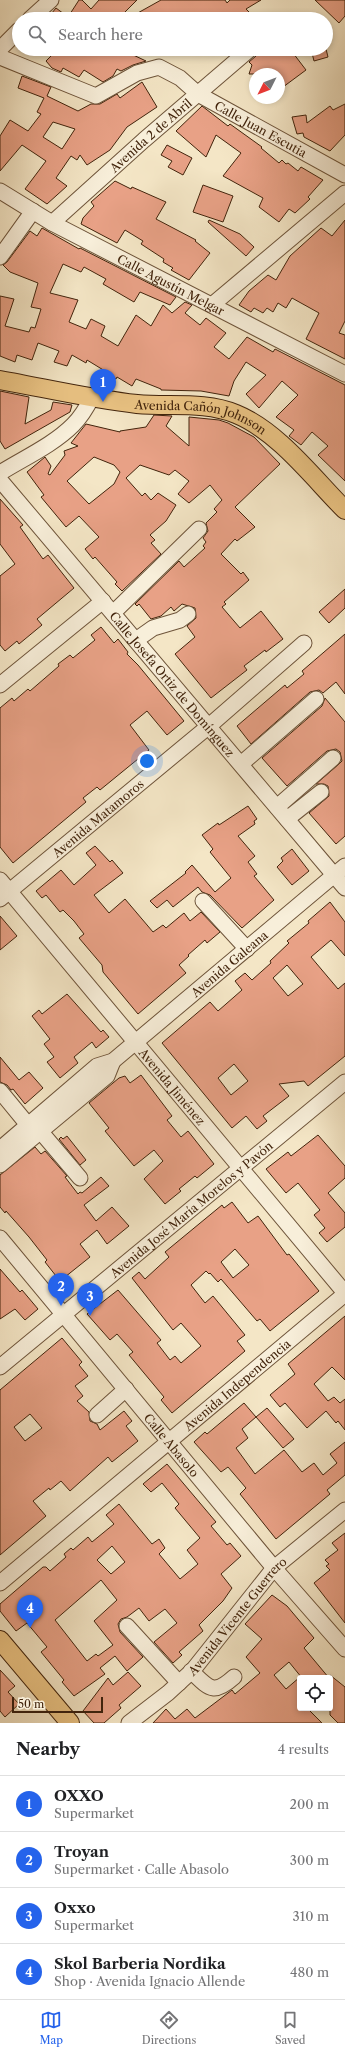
<!DOCTYPE html>
<meta charset="utf-8">
<style>
:root{--surface:#fff;--page:#f6f6f6;--text:#202124;--muted:#757577;--line:#e0e0e0;--accent:#2563eb}
body{margin:0;font-family:"Libre Caslon Text",serif;background:var(--page);color:var(--text)}
.controls{position:absolute;right:12px;bottom:12px;display:grid;overflow:hidden;border-radius:4px;box-shadow:0 2px 6px #0003}
.controls button{width:36px;height:36px;display:grid;place-items:center;padding:0;border:0;border-bottom:1px solid var(--line);background:var(--surface);color:var(--text);font:20px sans-serif}
.compass{position:absolute;left:249px;top:68px;width:36px;height:36px;border-radius:50%;background:var(--surface);box-shadow:0 2px 6px #0003;rotate:228deg}
.scale{position:absolute;left:12px;bottom:10px;width:91px;box-sizing:border-box;padding-left:4px;border:2px solid #42240c;border-top:0;font-size:11px;line-height:14px;white-space:nowrap;color:#42240c;-webkit-text-stroke:3px #f8efda;paint-order:stroke}
.you{position:absolute;left:147px;top:761px;width:14px;height:14px;margin:-10px;border:3px solid #fff;border-radius:50%;background:#1a73e8;box-shadow:0 0 0 6px #1a73e833}
.badge{display:grid;place-items:center;width:26px;height:26px;border-radius:50%;background:var(--accent);color:#fff;font-size:13px;font-weight:700}
.pin{position:absolute;translate:-50% -33px;filter:drop-shadow(0 1px 2px #0008)}
.pin::after{content:'';position:absolute;top:21px;width:14px;height:12px;background:inherit;clip-path:polygon(0 0,100% 0,50% 100%)}
.list{margin:0;padding:0;list-style:none}
h2{display:flex;justify-content:space-between;align-items:center;height:52px;margin:0;padding:0 16px;font-size:17px}
h2 small{font-size:13px;font-weight:400;color:var(--muted)}
.list li{display:grid;grid-template-columns:26px 1fr auto;gap:12px;align-items:center;box-sizing:border-box;height:56px;padding:0 16px;border-top:1px solid var(--line)}
.list b{display:block;font-size:15px;white-space:nowrap}
.list p{margin:0;font-size:13px;white-space:nowrap;color:var(--muted)}
.list em{font-size:13px;font-style:normal;color:var(--muted)}
.icon{flex:none;width:22px;height:22px;fill:none;stroke:currentColor;stroke-width:2;stroke-linecap:round;stroke-linejoin:round}
.map{position:relative;flex:none;width:345px;height:1723px;overflow:hidden}
.search{position:absolute;background:var(--surface);box-shadow:0 2px 6px #0003;left:12px;right:12px;top:12px;height:44px;display:flex;align-items:center;gap:10px;box-sizing:border-box;padding:0 14px;border-radius:22px;color:var(--muted);font-size:15px}
.sheet{height:276px;background:var(--surface)}
nav{display:flex;justify-content:space-around;align-items:center;box-sizing:border-box;height:56px;border-top:1px solid var(--line);background:var(--surface);font-size:11px;color:var(--muted)}
nav a{display:grid;justify-items:center;gap:2px}
nav .on{color:var(--accent)}
.map>svg:first-child{display:block}
.building{fill:#e8a186;stroke:#42240c;fill-rule:evenodd}
.lines{fill:none;stroke-linecap:round;stroke-linejoin:round}
.minor-casing{stroke:#6e543a;stroke-width:17}
.major-casing{stroke:#42240c;stroke-width:20}
.minor{stroke:#f8efda;stroke-width:15}
.major{stroke:#eac383;stroke-width:18}
.labels{text-anchor:middle;dominant-baseline:central;stroke-width:4;stroke-linejoin:round;paint-order:stroke}
.street-label{font-size:12px;fill:#42240c;stroke:#f8efda}
</style>
<div class="map">
<svg width="345" height="1723" viewBox="0 0 345 1723">
<rect width="100%" height="100%" fill="#f4e6c6"/>
<filter id="stains"><feTurbulence type="fractalNoise" baseFrequency=".005" numOctaves="4"/><feColorMatrix values="0 0 0 0 .2 0 0 0 0 .09 0 0 0 0 .02 0 0 0 .5 -.17"/></filter>
<radialGradient id="worn" r=".72"><stop offset=".6" stop-color="#630" stop-opacity="0"/><stop offset="1" stop-color="#630" stop-opacity=".3"/></radialGradient>
<!-- building -->
<path class="building" d="M79,0H82L91,9L99,0H137L118,19H47L56,8L68,17Z
M161,0H225L227,3L230,0H261L246,9L256,19H127Z
M315,0H345V16L339,23Z
M58,49H71L80,54L83,49H131L129,53L146,61L133,65L121,71L117,69L113,76L103,82L84,70L79,77L63,68L61,72L52,68L46,61Z
M259,49H290L306,70L279,90V74H249L252,65L249,62L256,56Z
M311,49H326L328,57L314,61Z
M22,76L51,87L47,96L78,111L91,104H100L117,94L120,98L142,82L157,107L127,127L110,150L87,165L80,155L77,160L71,156L56,178L67,186L47,204L25,189L46,161L22,145L0,171V136L10,120L28,131L41,114L37,112L44,98L18,88ZM53,122L75,129L62,149L43,137Z
M345,104V135L330,151L304,137L303,133L297,134L292,117L306,115L307,123L330,106L333,110Z
M202,106L228,126L230,124L262,147L261,148L279,163L282,160L286,164L288,163L298,171L301,167L323,180L308,197L310,199L295,213L289,209L279,222L259,207L263,198L223,176L241,153L216,135L206,157L176,131Z
M167,145L192,158L183,175L168,167L172,161L161,155Z
M115,181L131,189L132,187L166,202L156,219L196,240L195,241L210,253L189,280L171,270L173,268L163,262L164,259L141,244L143,241L125,230L117,243L81,224L83,218L94,206L91,202Z
M203,185L233,196L223,222L193,212Z
M209,220L240,234L254,247L246,256L208,222Z
M345,220V321L339,333L345,335V359L306,339L319,313L292,298L286,308L278,303L273,312L267,308L263,313L254,308L251,312L239,305L249,291L268,275L276,280L290,256L321,228L332,236Z
M42,228L79,249L80,248L176,297L170,305L140,292L134,302L103,284L106,279L84,267L81,272L63,264L50,293L78,300L69,322L86,329L91,319L105,326L101,336L118,346L136,315L151,326L163,305L172,313L185,302L192,305L185,313L200,325L206,318L226,333L214,347L229,359L247,337L273,352L275,349L345,385V481L318,455L328,446L312,432L301,445L289,436L294,430L276,417L298,395L282,381L259,408L246,394L266,375L246,362L234,381L229,396L201,391L161,390V389L136,379L132,386L117,377L116,379L104,373L105,371L87,360L86,363L72,355L67,366L54,362L59,351L38,343L32,360L17,355L15,362L0,356V296L14,299L5,326L29,332L31,327L35,328L41,309L31,307L38,283L10,272L3,265L7,262L30,231L37,236Z
M0,391L29,397L25,424L51,410L53,402L72,405L70,412L5,449L0,441Z
M154,415L172,416L166,426L189,446V417L219,420L228,423L254,437L280,464L235,507L255,527L237,541L235,539L221,554L241,574L243,572L249,580L224,602L226,604L222,607L240,628L261,611L283,639L266,652L265,650L244,666L247,670L211,698L175,654L195,637L187,626L196,618L195,608L182,604L174,611L171,607L161,616L151,619L139,604L137,606L135,604L179,561L184,567L205,548L203,546L206,542L203,538L208,531L206,523L217,512L214,509L222,500L210,485L189,503L178,494L189,481L175,470L169,475L140,465L126,478L142,496L145,493L151,500L158,493L176,505L166,521L150,535L155,540L151,543L161,554L122,591L115,584L117,582L95,557L93,559L85,549L99,537L79,516L66,527L41,497L44,495L27,472L45,457L51,466L48,474L50,475L65,455L64,451L78,446L71,443L86,424L120,432V431L146,427ZM94,457L114,465L120,472L114,484L89,504L67,481Z
M0,499L23,525L20,527L43,559L48,555L74,588L37,619L42,625L19,644L17,641L5,651L0,645V576L15,564L0,544Z
M345,589V608L329,623L319,612Z
M101,627L114,643L118,639L128,652L127,654L138,665L184,721L167,735L147,711L130,725L149,750L100,790L97,787L83,798L86,802L13,863L0,847V708L12,698L14,701L28,689L30,691L59,666L58,664L70,655L73,658L95,640L91,635Z
M345,634V694L336,682L323,693L319,690L310,692L251,744L237,726L285,685L287,688L304,674L302,671Z
M325,698L345,722V836L336,844L309,813L329,796L328,786L324,784H316L339,764L342,761L340,752L336,749L327,751L287,786L262,758L322,706Z
M248,806L257,819L254,821L255,824L238,836L255,856L248,862L257,874L254,876L274,900L242,928L210,895L202,892L198,887L173,907L167,900L157,908L150,901L186,873L185,872L192,865L215,892L231,878L210,852L213,849L202,835L218,823L219,825Z
M95,846L110,862L112,860L123,873L94,895L109,913L125,899L153,932L163,925L166,928L184,913L190,921L201,912L220,932L207,943L205,940L188,955L189,956L179,965L186,973L138,1014L103,972L102,965L79,938L84,934L74,921L63,910L60,912L46,895L42,898L36,891L61,870L74,885L96,865L86,853Z
M292,849L309,871L292,885L277,867L283,861L281,858Z
M330,902L345,922V956L331,940L311,957L338,989L345,983V1056L308,1086L304,1081L279,1084L289,1096L263,1116L267,1121L257,1129L246,1116L232,1128L162,1043L210,1002L218,1011L242,990L235,981L245,973L252,980L271,963L270,961L289,943L287,941L309,923L308,921ZM287,965L303,984L288,996L273,978ZM234,1064L248,1081L231,1095L218,1078Z
M0,916L17,936L0,950Z
M67,994L101,1032L103,1030L109,1037L96,1048L92,1042L74,1057L78,1063L60,1078L47,1062L54,1057L44,1044L50,1039L32,1016L39,1010L42,1014Z
M0,1057L19,1080L29,1072L43,1088L25,1104L13,1089L11,1090L7,1085L0,1082Z
M141,1075L172,1116L167,1120L181,1137L188,1131L214,1164L197,1178L195,1176L179,1189L181,1191L165,1204L144,1179L163,1161L154,1150L134,1166L105,1131L109,1128L89,1103L119,1078L125,1076L130,1083Z
M318,1135L345,1166V1178L328,1193L345,1213V1227L327,1242L319,1233L325,1228L314,1215L320,1210L298,1183L286,1193L266,1169L288,1152L291,1156Z
M67,1136L86,1160L80,1165L59,1139L61,1137L63,1139Z
M35,1147L41,1154L45,1151L67,1176L65,1177L78,1194L80,1192L82,1193L101,1177L109,1186L84,1205L96,1221L112,1207L129,1226L107,1244L97,1230L80,1244L90,1257L60,1281L45,1262L47,1260L29,1237L6,1211L5,1213L0,1207V1175Z
M232,1202L248,1223L258,1216L287,1255L289,1254L319,1291L270,1331L260,1319L257,1321L221,1279L218,1282L210,1273L209,1274L206,1271L191,1285L205,1303L213,1296L245,1335L237,1341L245,1351L172,1413L161,1400L164,1397L129,1355L133,1352L117,1334L110,1340L87,1314L118,1290L161,1340L157,1343L170,1360L175,1356L181,1363L201,1346L181,1323L173,1330L132,1278L139,1272L145,1279L169,1257L165,1252L222,1205L224,1208ZM235,1249L249,1265L233,1278L221,1262Z
M0,1269L20,1292L22,1290L38,1309L25,1320L15,1309L0,1319Z
M345,1316V1380L332,1367L314,1384L328,1401L334,1397L340,1403L345,1399V1430L338,1421L336,1423L326,1411L307,1428L285,1403L280,1407L270,1395L295,1374L288,1364Z
M62,1338L82,1362L79,1365L88,1376L75,1386L83,1396L77,1401L89,1412L90,1421L97,1424L100,1430L124,1411L132,1421L126,1426L138,1441L112,1462L108,1457L70,1491L61,1481L50,1490L49,1488L33,1501L46,1516L0,1555V1390ZM30,1414L42,1428L25,1441L14,1427Z
M244,1403L256,1417L242,1429L248,1438L236,1448L255,1474L284,1450L302,1472L314,1463L323,1475L337,1463L330,1454L345,1442V1475L327,1490L330,1494L276,1539L240,1494L246,1488L228,1467L221,1472L194,1442L205,1432L207,1434Z
M267,1408L294,1439L283,1448L256,1417Z
M167,1464L216,1522L211,1526L227,1545L230,1543L241,1556L221,1574L232,1588L223,1601L199,1625L203,1631L179,1652L182,1655L173,1663L154,1642L177,1623L165,1609L149,1621L139,1608L127,1617L121,1619L118,1624L120,1632L143,1657L127,1671L115,1656L100,1668L105,1674L74,1696L62,1682L64,1680L41,1652L47,1647L27,1623L16,1631L0,1611V1604L43,1567H46L50,1571L66,1557L64,1554L71,1548L73,1550L88,1537L92,1542L114,1524L106,1515L119,1504L152,1544L159,1539L165,1548L159,1554L180,1579L198,1564L187,1550L200,1538L175,1508L179,1504L162,1483L151,1492L143,1484ZM112,1546L125,1562L111,1574L97,1560ZM101,1580L117,1600L94,1621L113,1645L98,1656L96,1654L87,1661L55,1620Z
M345,1533V1623L314,1583L330,1570L326,1566L329,1564L325,1560L338,1550L332,1543Z
M272,1595L287,1606L314,1638L304,1648L329,1678H302L289,1662L274,1675L286,1689L300,1677V1708H307L322,1723H153L166,1709L175,1719L187,1709L195,1718L232,1690L235,1694L260,1673L246,1657L262,1639L245,1624Z
M0,1670L15,1686L8,1692L19,1704L5,1717L0,1711Z
M128,1672L141,1686L119,1705L121,1708L104,1723H94L83,1711L108,1678L113,1685Z
M330,1675L345,1687V1723H338L330,1715Z"/>
<g class="lines">
<!-- minor casing -->
<g class="minor-casing">
<g id="minor">
<path d="M30,19L51,0"/>
<path d="M0,49L19,30"/>
<path id="s1" d="M0,57L96,96L137,73L159,67L180,78L198,94L345,175"/>
<path id="s2" d="M0,191L52,223L345,374"/>
<path id="s3" d="M52,223L144,140L250,49"/>
<path d="M0,257L33,211"/>
<path d="M212,305L345,193"/>
<path d="M0,473C24,458 53,445 73,425C81,417 87,407 92,397"/>
<path id="s4" d="M0,480L345,888"/>
<path d="M113,613L199,529"/>
<path d="M136,640L153,628L180,620L188,614"/>
<path d="M0,685L103,601"/>
<path d="M241,764L316,699"/>
<path d="M277,807L333,758"/>
<path d="M287,819L321,792"/>
<path id="s5" d="M0,880L345,1293"/>
<path id="s6" d="M0,899L209,726L304,643"/>
<path d="M203,901L247,949"/>
<path d="M0,1091L28,1125"/>
<path d="M41,1132L80,1178"/>
<path id="s7" d="M0,1149L97,1066L113,1061L345,866"/>
<path d="M0,1165L107,1076L113,1061"/>
<path id="s8" d="M0,1238L274,1568L345,1649"/>
<path id="s9" d="M0,1367L345,1082"/>
<path d="M97,1415L126,1389"/>
<path id="s10" d="M0,1583L345,1294"/>
<path d="M127,1626L179,1683"/>
<path d="M191,1671C209,1688 213,1696 234,1677"/>
<path id="s11" d="M129,1723L168,1693L193,1670L274,1568L345,1510"/>
</g>
</g>
<!-- major casing -->
<g class="major-casing">
<g id="major">
<path id="s12" d="M0,380C45,388 91,399 137,404C170,407 205,401 236,414C278,431 314,479 345,510"/>
<path d="M0,1640L70,1723"/>
</g>
</g>
<!-- minor -->
<use href="#minor" class="minor"/>
<!-- major -->
<use href="#major" class="major"/>
</g>
<g class="labels">
<!-- street labels -->
<g class="street-label">
<text stroke="none"><textPath href="#s1" startOffset="293">Calle Juan Escutia</textPath></text>
<text stroke="none"><textPath href="#s3" startOffset="132">Avenida 2 de Abril</textPath></text>
<text stroke="none"><textPath href="#s2" startOffset="195">Calle Agustín Melgar</textPath></text>
<text stroke="none"><textPath href="#s12" startOffset="205">Avenida Cañón Johnson</textPath></text>
<text stroke="none"><textPath href="#s4" startOffset="267">Calle Josefa Ortiz de Domínguez</textPath></text>
<text stroke="none"><textPath href="#s6" startOffset="127">Avenida Matamoros</textPath></text>
<text stroke="none"><textPath href="#s7" startOffset="296">Avenida Galeana</textPath></text>
<text stroke="none"><textPath href="#s5" startOffset="269">Avenida Jiménez</textPath></text>
<text stroke="none"><textPath href="#s9" startOffset="248">Avenida José María Morelos y Pavón</textPath></text>
<text stroke="none"><textPath href="#s10" startOffset="309">Avenida Independencia</textPath></text>
<text stroke="none"><textPath href="#s8" startOffset="269">Calle Abasolo</textPath></text>
<text stroke="none"><textPath href="#s11" startOffset="153">Avenida Vicente Guerrero</textPath></text>
</g>
</g>
<rect width="100%" height="100%" filter="url(#stains)"/>
<rect width="100%" height="100%" fill="url(#worn)"/>
</svg>
<div class="controls">
<button><svg class="icon" aria-label="locate" viewBox="0 0 24 24"><circle cx="12" cy="12" r="6"/><path d="M12 2v4M12 18v4M2 12h4M18 12h4"/></svg></button>
</div>
<svg class="compass" viewBox="-18 -18 36 36"><path d="M0-13l5 13h-10z" fill="#e53935"/><path d="M0 13l5-13h-10z" fill="#757577"/></svg>
<div class="scale">50 m</div>
<div class="you"></div>
<div class="pin badge" style="left:103px;top:402px">1</div>
<div class="pin badge" style="left:61px;top:1306px">2</div>
<div class="pin badge" style="left:90px;top:1316px">3</div>
<div class="pin badge" style="left:30px;top:1628px">4</div>
<div class="search"><svg class="icon" aria-label="search" viewBox="0 0 24 24"><circle cx="10" cy="10" r="6"/><path d="M15 15l6 6"/></svg>Search here</div>
</div>
<section class="sheet">
<h2>Nearby<small>4 results</small></h2>
<ul class="list">
<li><span class="badge">1</span><div><b>OXXO</b><p>Supermarket</p></div><em>200 m</em></li>
<li><span class="badge">2</span><div><b>Troyan</b><p>Supermarket · Calle Abasolo</p></div><em>300 m</em></li>
<li><span class="badge">3</span><div><b>Oxxo</b><p>Supermarket</p></div><em>310 m</em></li>
<li><span class="badge">4</span><div><b>Skol Barberia Nordika</b><p>Shop · Avenida Ignacio Allende</p></div><em>480 m</em></li>
</ul>
</section>
<nav>
<a class="on"><svg class="icon" aria-label="map" viewBox="0 0 24 24"><path d="M3 6l6-2 6 2 6-2v14l-6 2-6-2-6 2zM9 4v14M15 6v14"/></svg>Map</a>
<a><svg class="icon" aria-label="directions" viewBox="0 0 24 24"><path d="M12 3l9 9-9 9-9-9zM9 14v-3h6M13 9l2 2-2 2"/></svg>Directions</a>
<a><svg class="icon" aria-label="saved" viewBox="0 0 24 24"><path d="M7 4h10v16l-5-4-5 4z"/></svg>Saved</a>
</nav>
